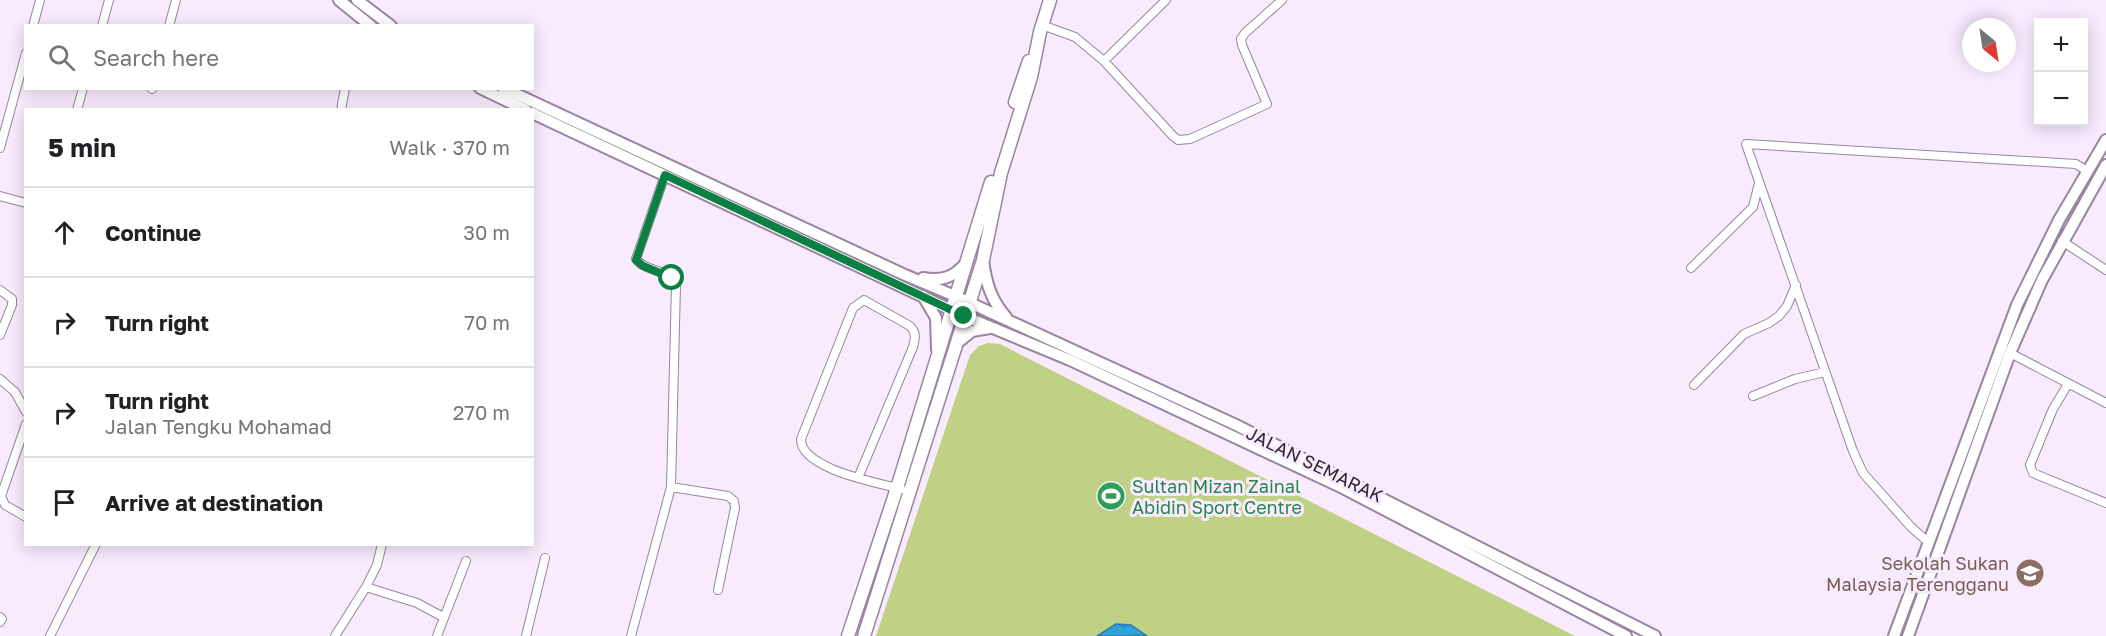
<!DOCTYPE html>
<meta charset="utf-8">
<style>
:root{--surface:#fff;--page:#f2f2f2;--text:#202124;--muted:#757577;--line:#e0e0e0}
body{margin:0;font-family:"Golos Text",sans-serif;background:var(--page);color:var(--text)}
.controls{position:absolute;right:18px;top:18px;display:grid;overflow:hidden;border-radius:0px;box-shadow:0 3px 15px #0003}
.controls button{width:54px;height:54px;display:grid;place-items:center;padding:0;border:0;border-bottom:2px solid var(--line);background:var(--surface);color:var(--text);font:30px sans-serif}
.compass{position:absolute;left:1962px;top:18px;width:54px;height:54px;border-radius:50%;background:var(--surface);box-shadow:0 3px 15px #0003;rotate:150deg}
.stop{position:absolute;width:18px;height:18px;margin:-14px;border:4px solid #0b8043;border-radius:50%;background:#fff}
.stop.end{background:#0b8043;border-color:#fff;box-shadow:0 2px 6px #0008}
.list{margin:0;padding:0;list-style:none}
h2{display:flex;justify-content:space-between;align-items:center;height:78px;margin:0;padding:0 24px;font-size:26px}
h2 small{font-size:20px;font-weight:400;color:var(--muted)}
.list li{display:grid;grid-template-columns:39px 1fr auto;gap:18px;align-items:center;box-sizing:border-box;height:90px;padding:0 24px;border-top:2px solid var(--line)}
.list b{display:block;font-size:22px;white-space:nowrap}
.list p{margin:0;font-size:20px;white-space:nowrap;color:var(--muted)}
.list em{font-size:20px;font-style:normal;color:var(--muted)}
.icon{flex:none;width:33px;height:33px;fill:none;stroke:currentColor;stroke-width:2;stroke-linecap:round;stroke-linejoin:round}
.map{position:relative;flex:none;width:2106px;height:636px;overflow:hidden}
.search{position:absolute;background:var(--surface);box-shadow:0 3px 15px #0003;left:24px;top:24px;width:510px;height:66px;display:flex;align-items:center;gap:15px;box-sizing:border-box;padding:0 21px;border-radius:0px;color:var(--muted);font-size:22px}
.panel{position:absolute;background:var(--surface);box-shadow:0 3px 15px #0003;left:24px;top:108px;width:510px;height:438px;border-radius:0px}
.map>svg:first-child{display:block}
.pitch{fill:#bfd185}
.water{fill:url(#water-ripples);stroke:#2e7da9;stroke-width:1.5}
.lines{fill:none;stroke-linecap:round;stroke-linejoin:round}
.street-casing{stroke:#9985a1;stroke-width:10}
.secondary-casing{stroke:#9985a1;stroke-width:14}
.primary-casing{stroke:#9985a1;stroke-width:15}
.street{stroke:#fff;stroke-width:8}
.secondary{stroke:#fff;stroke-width:10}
.primary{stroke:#fff;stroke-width:12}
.route{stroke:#0b8043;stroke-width:8}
.labels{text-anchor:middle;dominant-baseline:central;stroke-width:6;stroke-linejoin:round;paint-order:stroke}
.street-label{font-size:18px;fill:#302833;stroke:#f8ebfd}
.leisure-label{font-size:18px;fill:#27864d;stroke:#f8ebfd;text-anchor:start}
.education-label{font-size:18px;fill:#785e54;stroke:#f8ebfd;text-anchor:end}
</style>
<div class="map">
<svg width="2106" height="636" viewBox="0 0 2106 636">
<defs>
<pattern id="water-ripples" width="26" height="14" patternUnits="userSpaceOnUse" patternTransform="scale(1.5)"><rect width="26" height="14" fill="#2da2db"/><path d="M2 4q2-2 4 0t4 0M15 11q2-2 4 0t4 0" fill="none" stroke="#2784b2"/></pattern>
</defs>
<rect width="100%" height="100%" fill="#f8ebfd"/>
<!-- pitch -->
<path class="pitch" d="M988,343L1000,344L1575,636H876L970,355L979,346Z"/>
<!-- water -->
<path class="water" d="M1116,624L1131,625L1147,636H1097Z"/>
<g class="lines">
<!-- street casing -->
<g class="street-casing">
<path id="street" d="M1042,25L1075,37L1104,61L1173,136L1178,140L1190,139L1267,104L1242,45L1241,39L1245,33L1282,0
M33,26L40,0
M102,26L109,0
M169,26L176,0
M1104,61L1166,0
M152,89V88
M77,110L83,88
M341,110L345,88
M0,148L26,53
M0,196L26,203
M2062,241L2106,270
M1691,268L1753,207L1759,183
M0,290L12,299V305L0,335
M2010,353L2106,403
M0,379L15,392L26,412
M2068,384L2053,409L2030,465L2033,473L2106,503
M1694,385L1744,334L1769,323L1779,316L1787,306L1796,285
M1753,396L1795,379L1825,372
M26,424L1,496L5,505L26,517
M858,478L913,347C915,339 917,333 910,326L864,300L853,308L801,439C800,468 874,482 897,488L901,489
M671,487L728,496L734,501L735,508L718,590
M1928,542L1911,527L1863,473L1853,451L1746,144L2076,164L2087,171
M382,544L377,565L366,587L417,603L443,617
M0,617L2,619L0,622
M50,636L96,544
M335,636L366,587
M437,636L466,561
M526,636L545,558
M631,636L671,487L676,285C670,268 646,273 636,259L665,175"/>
</g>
<!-- secondary casing -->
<g class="secondary-casing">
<path id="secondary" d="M339,0L371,26
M357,0L391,26
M480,88L526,110
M503,88L905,275L955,296L1234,424L1655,636
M532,113L964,316L1070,360L1343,488L1626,636
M983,260C986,283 991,300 1006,317
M923,278C941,281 953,278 965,264
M923,296L936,318L937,349
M957,343L972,331L990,328
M1894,636L2017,305L2059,220L2106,140
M1908,636L2010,353L2042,280L2106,165"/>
</g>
<!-- primary casing -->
<g class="primary-casing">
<path id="primary" d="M1015,102L1029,61
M848,636L897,488L991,182
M864,636L983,260L1001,173L1031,77L1040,32L1050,0"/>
</g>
<!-- street -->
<use href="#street" class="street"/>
<!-- secondary -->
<use href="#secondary" class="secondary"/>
<!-- primary -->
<use href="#primary" class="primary"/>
</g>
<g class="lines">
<!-- route -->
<path class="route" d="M672,278L643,266L636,260L665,175L964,316"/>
</g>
<!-- icons -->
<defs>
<g id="stadium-disc" transform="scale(1.5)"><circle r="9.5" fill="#2e9e5b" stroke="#f8ebfd"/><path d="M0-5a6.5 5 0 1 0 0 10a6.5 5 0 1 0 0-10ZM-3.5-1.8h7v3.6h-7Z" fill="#fff"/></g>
<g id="school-disc" transform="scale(1.5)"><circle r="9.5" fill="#8d6e63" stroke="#f8ebfd"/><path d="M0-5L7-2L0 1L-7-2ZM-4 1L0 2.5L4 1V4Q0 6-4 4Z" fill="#fff"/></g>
</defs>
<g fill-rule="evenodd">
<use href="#stadium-disc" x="1111" y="496"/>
<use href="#school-disc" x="2030" y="573"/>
</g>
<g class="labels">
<!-- street labels -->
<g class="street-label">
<text transform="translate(1315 464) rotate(26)">JALAN SEMARAK</text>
</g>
<!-- leisure labels -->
<g class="leisure-label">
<text x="1132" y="486">Sultan Mizan Zainal<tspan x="1132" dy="21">Abidin Sport Centre</tspan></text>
</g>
<!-- education labels -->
<g class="education-label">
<text x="2009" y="563">Sekolah Sukan<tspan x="2009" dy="21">Malaysia Terengganu</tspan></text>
</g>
</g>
</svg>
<div class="controls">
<button>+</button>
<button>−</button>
</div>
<svg class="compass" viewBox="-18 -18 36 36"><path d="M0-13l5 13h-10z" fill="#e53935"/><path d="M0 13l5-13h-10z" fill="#757577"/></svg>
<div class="stop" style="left:672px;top:278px"></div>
<div class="stop end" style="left:964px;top:316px"></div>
<div class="search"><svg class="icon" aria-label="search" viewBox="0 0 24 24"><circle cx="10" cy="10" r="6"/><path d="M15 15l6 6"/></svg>Search here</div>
<section class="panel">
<h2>5 min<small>Walk · 370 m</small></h2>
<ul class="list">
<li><svg class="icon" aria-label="ahead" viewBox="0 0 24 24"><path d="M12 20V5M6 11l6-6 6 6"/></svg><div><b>Continue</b></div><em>30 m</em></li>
<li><svg class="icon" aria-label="right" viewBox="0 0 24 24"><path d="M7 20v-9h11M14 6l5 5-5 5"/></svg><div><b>Turn right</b></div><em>70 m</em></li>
<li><svg class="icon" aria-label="right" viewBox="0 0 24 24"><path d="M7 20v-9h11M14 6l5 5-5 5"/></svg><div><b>Turn right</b><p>Jalan Tengku Mohamad</p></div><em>270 m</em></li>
<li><svg class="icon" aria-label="arrive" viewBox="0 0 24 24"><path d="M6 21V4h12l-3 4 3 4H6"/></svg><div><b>Arrive at destination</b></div></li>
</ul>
</section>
</div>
